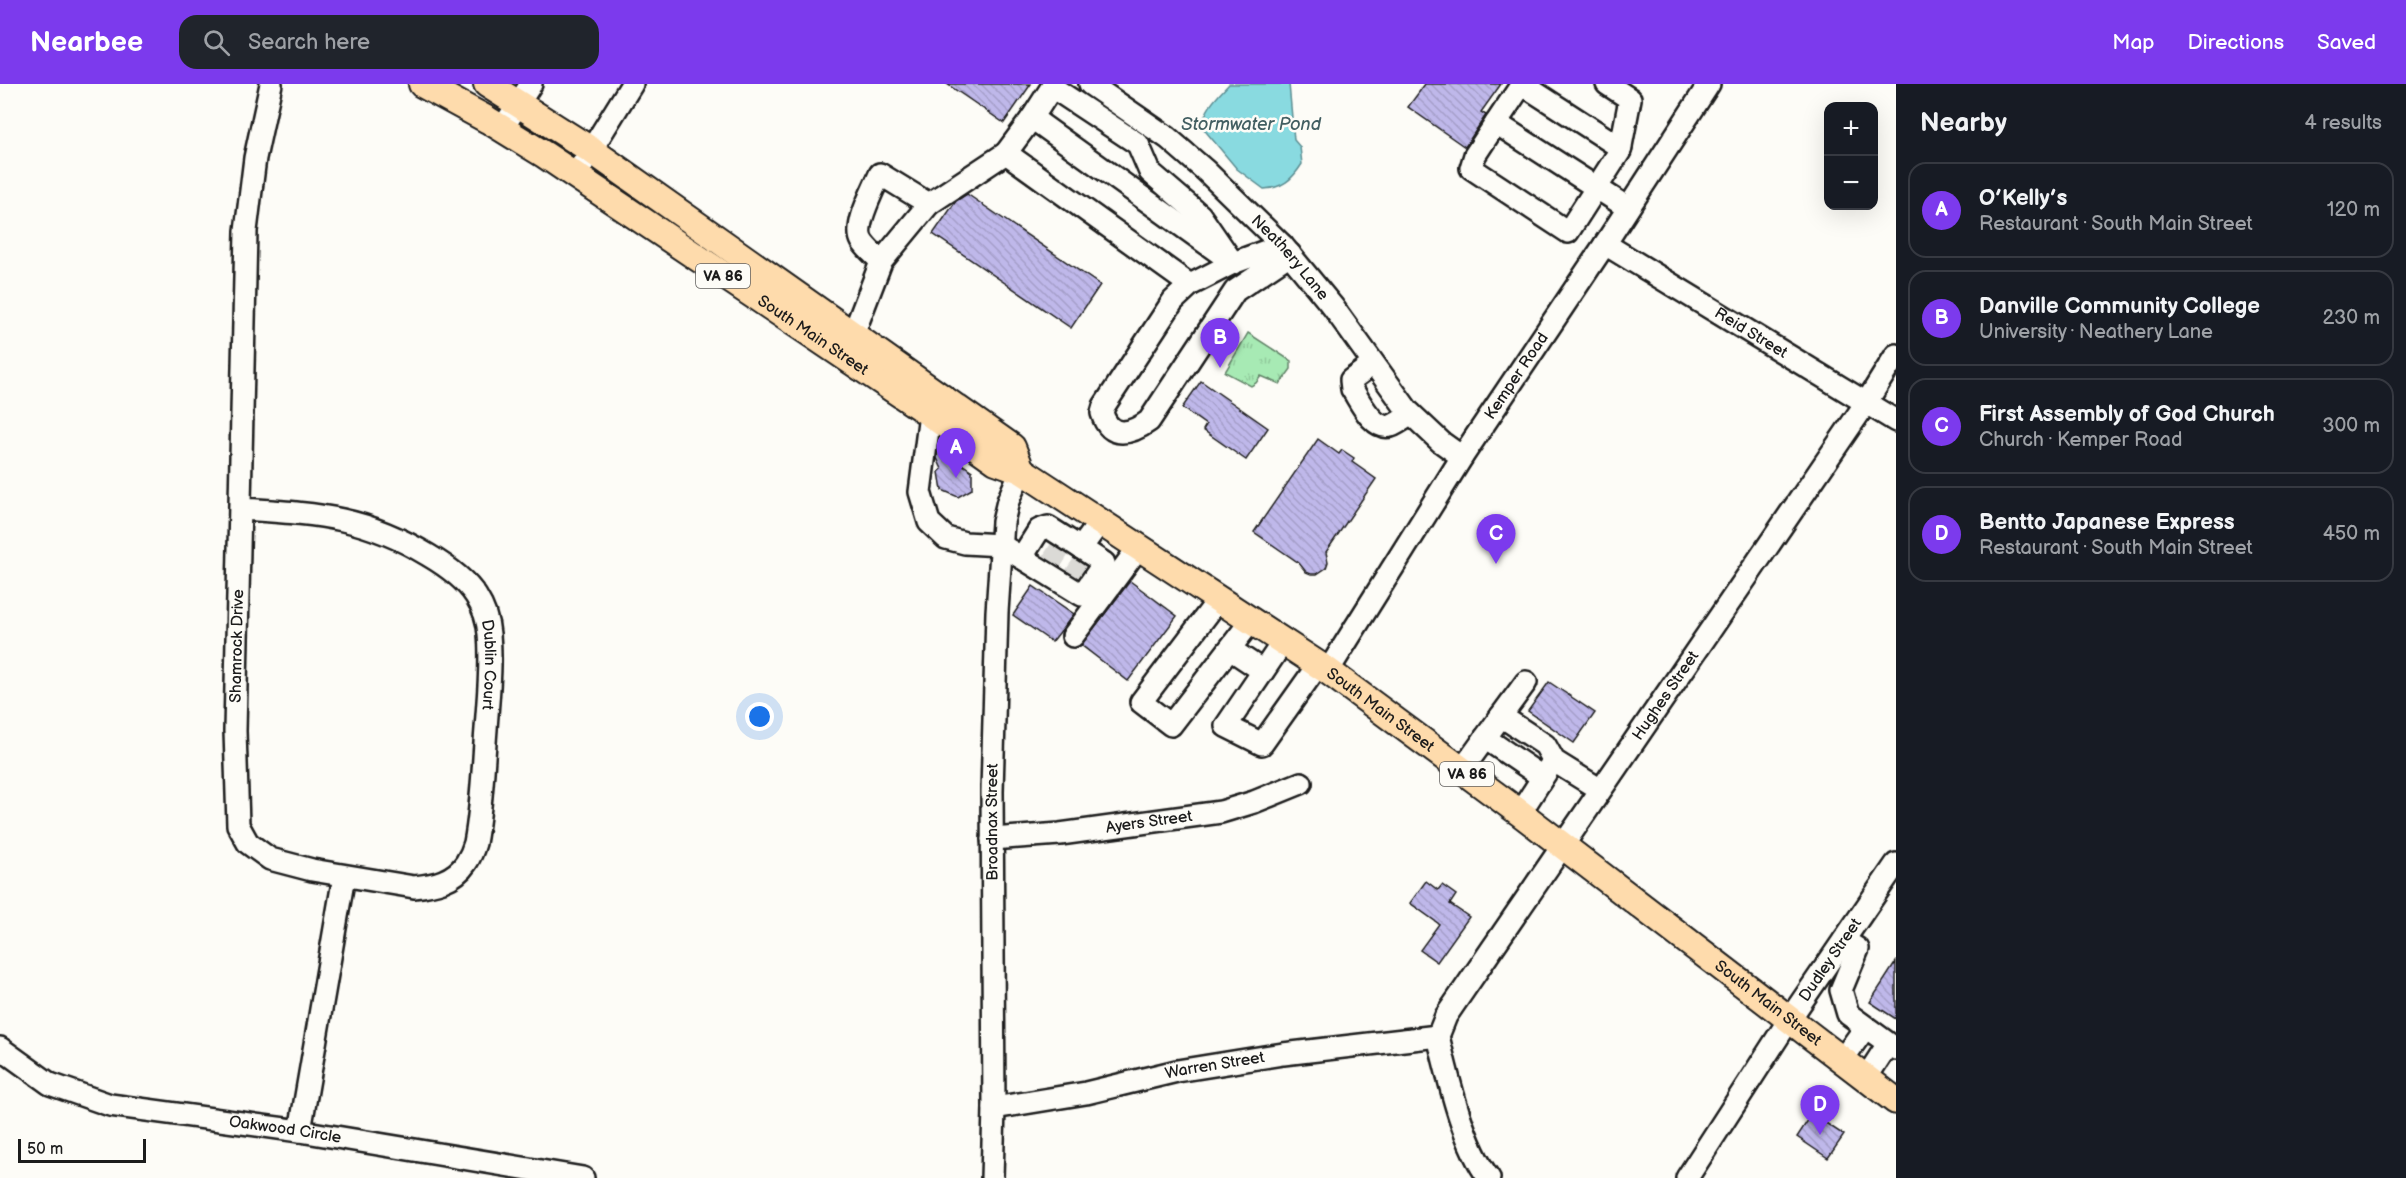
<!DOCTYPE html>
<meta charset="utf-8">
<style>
:root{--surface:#171b24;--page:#20242c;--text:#f1f3f6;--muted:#9ea1a6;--line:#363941;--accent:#7c3aed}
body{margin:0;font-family:"Balsamiq Sans",sans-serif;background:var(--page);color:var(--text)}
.controls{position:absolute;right:18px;top:18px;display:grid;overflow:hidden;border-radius:12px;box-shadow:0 6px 24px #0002}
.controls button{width:54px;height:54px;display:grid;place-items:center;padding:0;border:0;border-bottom:2px solid var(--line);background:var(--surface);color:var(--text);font:30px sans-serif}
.scale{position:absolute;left:18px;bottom:15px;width:128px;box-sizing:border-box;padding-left:6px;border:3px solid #1c1c1c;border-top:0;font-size:16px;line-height:21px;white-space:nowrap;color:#1c1c1c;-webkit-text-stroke:4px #fdfcf7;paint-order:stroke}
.you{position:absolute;left:760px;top:633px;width:21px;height:21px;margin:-15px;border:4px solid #fff;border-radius:50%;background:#1a73e8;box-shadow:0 0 0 9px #1a73e833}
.badge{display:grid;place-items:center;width:39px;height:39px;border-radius:50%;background:var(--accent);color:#fff;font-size:20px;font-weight:700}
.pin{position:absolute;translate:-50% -50px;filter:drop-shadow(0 2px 3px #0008)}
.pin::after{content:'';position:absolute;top:32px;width:21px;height:18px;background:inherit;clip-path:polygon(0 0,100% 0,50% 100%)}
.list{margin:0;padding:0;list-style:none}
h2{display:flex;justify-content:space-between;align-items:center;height:78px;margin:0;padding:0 24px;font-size:26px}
h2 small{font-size:20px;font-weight:400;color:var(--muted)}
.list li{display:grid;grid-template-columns:39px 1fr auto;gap:18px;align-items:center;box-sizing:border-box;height:96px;margin:0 12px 12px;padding:0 12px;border:2px solid var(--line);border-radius:18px}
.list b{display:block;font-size:22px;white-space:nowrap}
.list p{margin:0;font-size:20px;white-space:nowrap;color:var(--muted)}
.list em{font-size:20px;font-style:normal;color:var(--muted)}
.icon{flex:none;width:33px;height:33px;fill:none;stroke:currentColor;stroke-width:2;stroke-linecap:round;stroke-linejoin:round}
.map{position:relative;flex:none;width:1896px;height:1094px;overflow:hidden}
header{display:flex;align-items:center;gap:36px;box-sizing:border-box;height:84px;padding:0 30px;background:var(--accent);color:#fff}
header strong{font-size:28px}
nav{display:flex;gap:33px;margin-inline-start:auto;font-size:21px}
.search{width:420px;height:54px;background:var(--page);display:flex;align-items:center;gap:15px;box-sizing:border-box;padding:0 21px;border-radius:18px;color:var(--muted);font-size:22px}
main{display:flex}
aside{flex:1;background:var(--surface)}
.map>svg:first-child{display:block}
.grass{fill:url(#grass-tufts);stroke:#628368;stroke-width:1.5}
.water{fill:#89dae0;stroke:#5d8e92;stroke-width:1.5}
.building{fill:url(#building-back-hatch);stroke:#1c1c1c;stroke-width:1.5}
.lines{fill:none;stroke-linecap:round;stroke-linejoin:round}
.minor-tunnel{stroke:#dbdad6;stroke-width:21;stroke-dasharray:21 10;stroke-linecap:butt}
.minor-casing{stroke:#1c1c1c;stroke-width:26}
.major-casing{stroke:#1c1c1c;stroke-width:30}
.minor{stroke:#fdfcf7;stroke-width:21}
.major{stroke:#fedbac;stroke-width:26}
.labels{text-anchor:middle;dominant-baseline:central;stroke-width:5;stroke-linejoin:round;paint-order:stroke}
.shield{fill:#fdfcf7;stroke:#605f5e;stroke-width:1.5}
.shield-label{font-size:15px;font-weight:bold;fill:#1c1c1c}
.street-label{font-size:16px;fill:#1c1c1c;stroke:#fdfcf7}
.water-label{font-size:18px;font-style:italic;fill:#425e61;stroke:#fdfcf7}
</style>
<header>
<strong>Nearbee</strong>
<div class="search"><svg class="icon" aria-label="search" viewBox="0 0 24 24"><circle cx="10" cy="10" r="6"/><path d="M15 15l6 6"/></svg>Search here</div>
<nav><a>Map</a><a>Directions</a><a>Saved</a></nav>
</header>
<main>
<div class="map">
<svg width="1896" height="1094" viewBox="0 0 1896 1094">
<defs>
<pattern id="grass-tufts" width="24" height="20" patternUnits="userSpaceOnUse" patternTransform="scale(1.5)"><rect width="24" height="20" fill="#a7eab4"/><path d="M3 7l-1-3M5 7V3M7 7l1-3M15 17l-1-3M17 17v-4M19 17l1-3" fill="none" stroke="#8fc89a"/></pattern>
<pattern id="building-back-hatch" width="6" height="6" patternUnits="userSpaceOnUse" patternTransform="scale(1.5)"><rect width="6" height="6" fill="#bfb8ea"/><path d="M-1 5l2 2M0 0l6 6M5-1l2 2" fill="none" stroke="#a49ec8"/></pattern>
</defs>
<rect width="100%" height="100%" fill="#fdfcf7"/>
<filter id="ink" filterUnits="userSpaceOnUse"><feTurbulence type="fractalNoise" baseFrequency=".0167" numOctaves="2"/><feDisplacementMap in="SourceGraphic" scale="12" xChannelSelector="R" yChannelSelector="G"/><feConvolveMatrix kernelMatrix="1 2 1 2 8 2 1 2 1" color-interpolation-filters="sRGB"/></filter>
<g filter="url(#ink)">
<!-- grass -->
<path class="grass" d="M1248,249L1291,277V285L1280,300L1261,292L1256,299L1251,302L1225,288Z"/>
<!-- water -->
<path class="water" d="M1229,0H1289L1294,56L1300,63L1302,80C1292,96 1282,104 1264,105L1237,85L1202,43C1205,24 1216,14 1229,0Z"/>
<!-- building -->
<path class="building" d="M947,0H1031L1004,39Z
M1425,0H1501L1481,28L1486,31L1465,63L1408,23Z
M967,110L1100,201L1071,244L933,150L956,117Z
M1201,297L1268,344L1246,376L1203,346L1206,341L1182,324Z
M1318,355L1339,370L1342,366L1354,374L1352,378L1376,395L1326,468L1328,478L1326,484L1317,490H1311L1306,488L1299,479L1254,448Z
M938,364L972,387V405L958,413L942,406L939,388L942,385L937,374Z
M1130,497L1177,532L1128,597L1081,561Z
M1033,502L1074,530L1052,558L1013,531Z
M1549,598L1595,629L1574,659L1528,627Z
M1426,797L1438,806L1442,801L1456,811L1450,820L1469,833L1437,878L1420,866L1439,840L1410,819Z
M1896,878V935L1870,918Z
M1812,1030L1844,1051L1828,1074L1797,1053Z"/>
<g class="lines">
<!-- minor-tunnel -->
<path class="minor-tunnel" d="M1051,479L1061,463
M1073,494L1084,478"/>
<!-- minor casing -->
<g class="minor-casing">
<g id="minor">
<path id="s1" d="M1090,0L1168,54L1206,87L1282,161L1333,223L1408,327L1441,358L1462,373"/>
<path d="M1522,0L1621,64"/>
<path d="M1607,0L1630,15L1620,67L1568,148L1471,84L1475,71L1496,39L1628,124"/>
<path d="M1032,34L1052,3L1138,60L1150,88L1200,131L1233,179"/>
<path d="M1496,39L1522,0"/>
<path d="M502,45L531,0"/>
<path d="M1006,69L1032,34L1221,170"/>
<path d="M575,92L632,0"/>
<path d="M929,120L1006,69L1190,201"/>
<path id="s2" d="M1605,160L1896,337"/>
<path d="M1282,161L1233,179L1190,201L1173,217L1104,322L1102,329C1110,356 1131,350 1149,337L1235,207L1290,170"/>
<path d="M853,251L881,178L929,120L880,90C874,105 853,142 862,157C866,164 875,171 881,178"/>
<path d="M1373,280L1351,296L1352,305C1360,317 1373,347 1391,342C1397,340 1405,334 1411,330"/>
<path d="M930,330L920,408L929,438L946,454L965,459L1001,461L1082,511L1104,479L1081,464L1100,438"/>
<path id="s3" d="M241,425C315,430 362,431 428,471C445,481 465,495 476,512C483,523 488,537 489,550C492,582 488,614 486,645C483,683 482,722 475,759C473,766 470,773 466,779C454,797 434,801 414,803L312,786L270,775L248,759L238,741L235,647L246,147L255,74L271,0"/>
<path d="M1022,473L1039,446L1048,443L1081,464"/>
<path d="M1219,515L1141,618L1171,641L1251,537"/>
<path d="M1073,552L1139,463"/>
<path d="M1283,558L1226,642L1262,660L1318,581"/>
<path d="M1230,565L1263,587"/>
<path id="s4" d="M1328,587L1462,373L1605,160L1709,0"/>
<path d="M1501,632L1526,598"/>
<path d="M1485,654L1542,693"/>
<path d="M1462,686L1501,632L1545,661L1554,677L1599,705"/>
<path d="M1520,729L1550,682"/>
<path id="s5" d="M992,755L1060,750L1221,728L1254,718L1301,699"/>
<path d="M1844,856L1858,865L1841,906L1848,930L1896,965"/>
<path id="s6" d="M1438,952L1446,932L1866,319L1896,271"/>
<path d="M1438,952C1448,993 1463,1061 1489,1094"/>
<path id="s7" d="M0,964L50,1000L110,1021L300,1047L583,1094"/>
<path d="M1842,976L1865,944"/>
<path d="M1866,994L1888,960"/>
<path id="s8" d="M994,1024L1086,1009L1177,987L1283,970L1438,952"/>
<path d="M300,1047L344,792"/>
<path id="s9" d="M992,1094L994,1024L992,707L997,528L1003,438L1008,417L1021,386"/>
<path id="s10" d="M1687,1094L1789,936L1896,780"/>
</g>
</g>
<!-- major casing -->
<g class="major-casing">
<g id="major">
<path id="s11" d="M422,0L488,36L545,71L930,330L996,377L1021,386L1328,587L1520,729L1896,1017"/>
<path d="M487,0L591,66L1012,363L1021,386"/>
</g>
</g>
<!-- minor -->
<use href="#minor" class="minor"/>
<!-- major -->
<use href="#major" class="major"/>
</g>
</g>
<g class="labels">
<!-- shield labels -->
<g class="shield">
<rect x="696" y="180" width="54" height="24" rx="4.5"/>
<rect x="1440" y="678" width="54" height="24" rx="4.5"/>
</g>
<g class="shield-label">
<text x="723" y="192">VA 86</text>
<text x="1467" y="690">VA 86</text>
</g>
<!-- street labels -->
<g class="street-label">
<text stroke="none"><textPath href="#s1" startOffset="266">Neathery Lane</textPath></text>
<text stroke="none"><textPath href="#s2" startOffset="171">Reid Street</textPath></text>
<text stroke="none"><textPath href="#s11" startOffset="465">South Main Street</textPath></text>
<text stroke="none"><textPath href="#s4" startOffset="350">Kemper Road</textPath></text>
<text stroke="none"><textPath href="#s3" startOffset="964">Shamrock Drive</textPath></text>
<text stroke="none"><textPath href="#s3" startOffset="330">Dublin Court</textPath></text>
<text stroke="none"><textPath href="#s6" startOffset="410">Hughes Street</textPath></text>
<text stroke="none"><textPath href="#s11" startOffset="1146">South Main Street</textPath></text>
<text stroke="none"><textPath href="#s9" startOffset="356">Broadnax Street</textPath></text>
<text stroke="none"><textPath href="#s5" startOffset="158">Ayers Street</textPath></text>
<text stroke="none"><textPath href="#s10" startOffset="261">Dudley Street</textPath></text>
<text stroke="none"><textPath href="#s11" startOffset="1632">South Main Street</textPath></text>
<text stroke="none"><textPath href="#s8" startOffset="225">Warren Street</textPath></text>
<text stroke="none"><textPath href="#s7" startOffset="302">Oakwood Circle</textPath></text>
</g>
<!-- water labels -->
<g class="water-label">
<text x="1251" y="40">Stormwater Pond</text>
</g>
</g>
</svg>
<div class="controls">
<button>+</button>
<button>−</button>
</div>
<div class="scale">50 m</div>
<div class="you"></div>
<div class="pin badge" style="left:956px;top:394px">A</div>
<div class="pin badge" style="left:1220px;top:284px">B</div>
<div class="pin badge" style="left:1496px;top:480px">C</div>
<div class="pin badge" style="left:1820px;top:1051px">D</div>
</div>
<aside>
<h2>Nearby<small>4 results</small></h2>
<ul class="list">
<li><span class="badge">A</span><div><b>O’Kelly’s</b><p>Restaurant · South Main Street</p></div><em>120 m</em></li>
<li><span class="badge">B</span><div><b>Danville Community College</b><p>University · Neathery Lane</p></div><em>230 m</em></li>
<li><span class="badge">C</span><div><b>First Assembly of God Church</b><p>Church · Kemper Road</p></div><em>300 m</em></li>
<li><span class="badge">D</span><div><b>Bentto Japanese Express</b><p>Restaurant · South Main Street</p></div><em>450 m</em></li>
</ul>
</aside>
</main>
